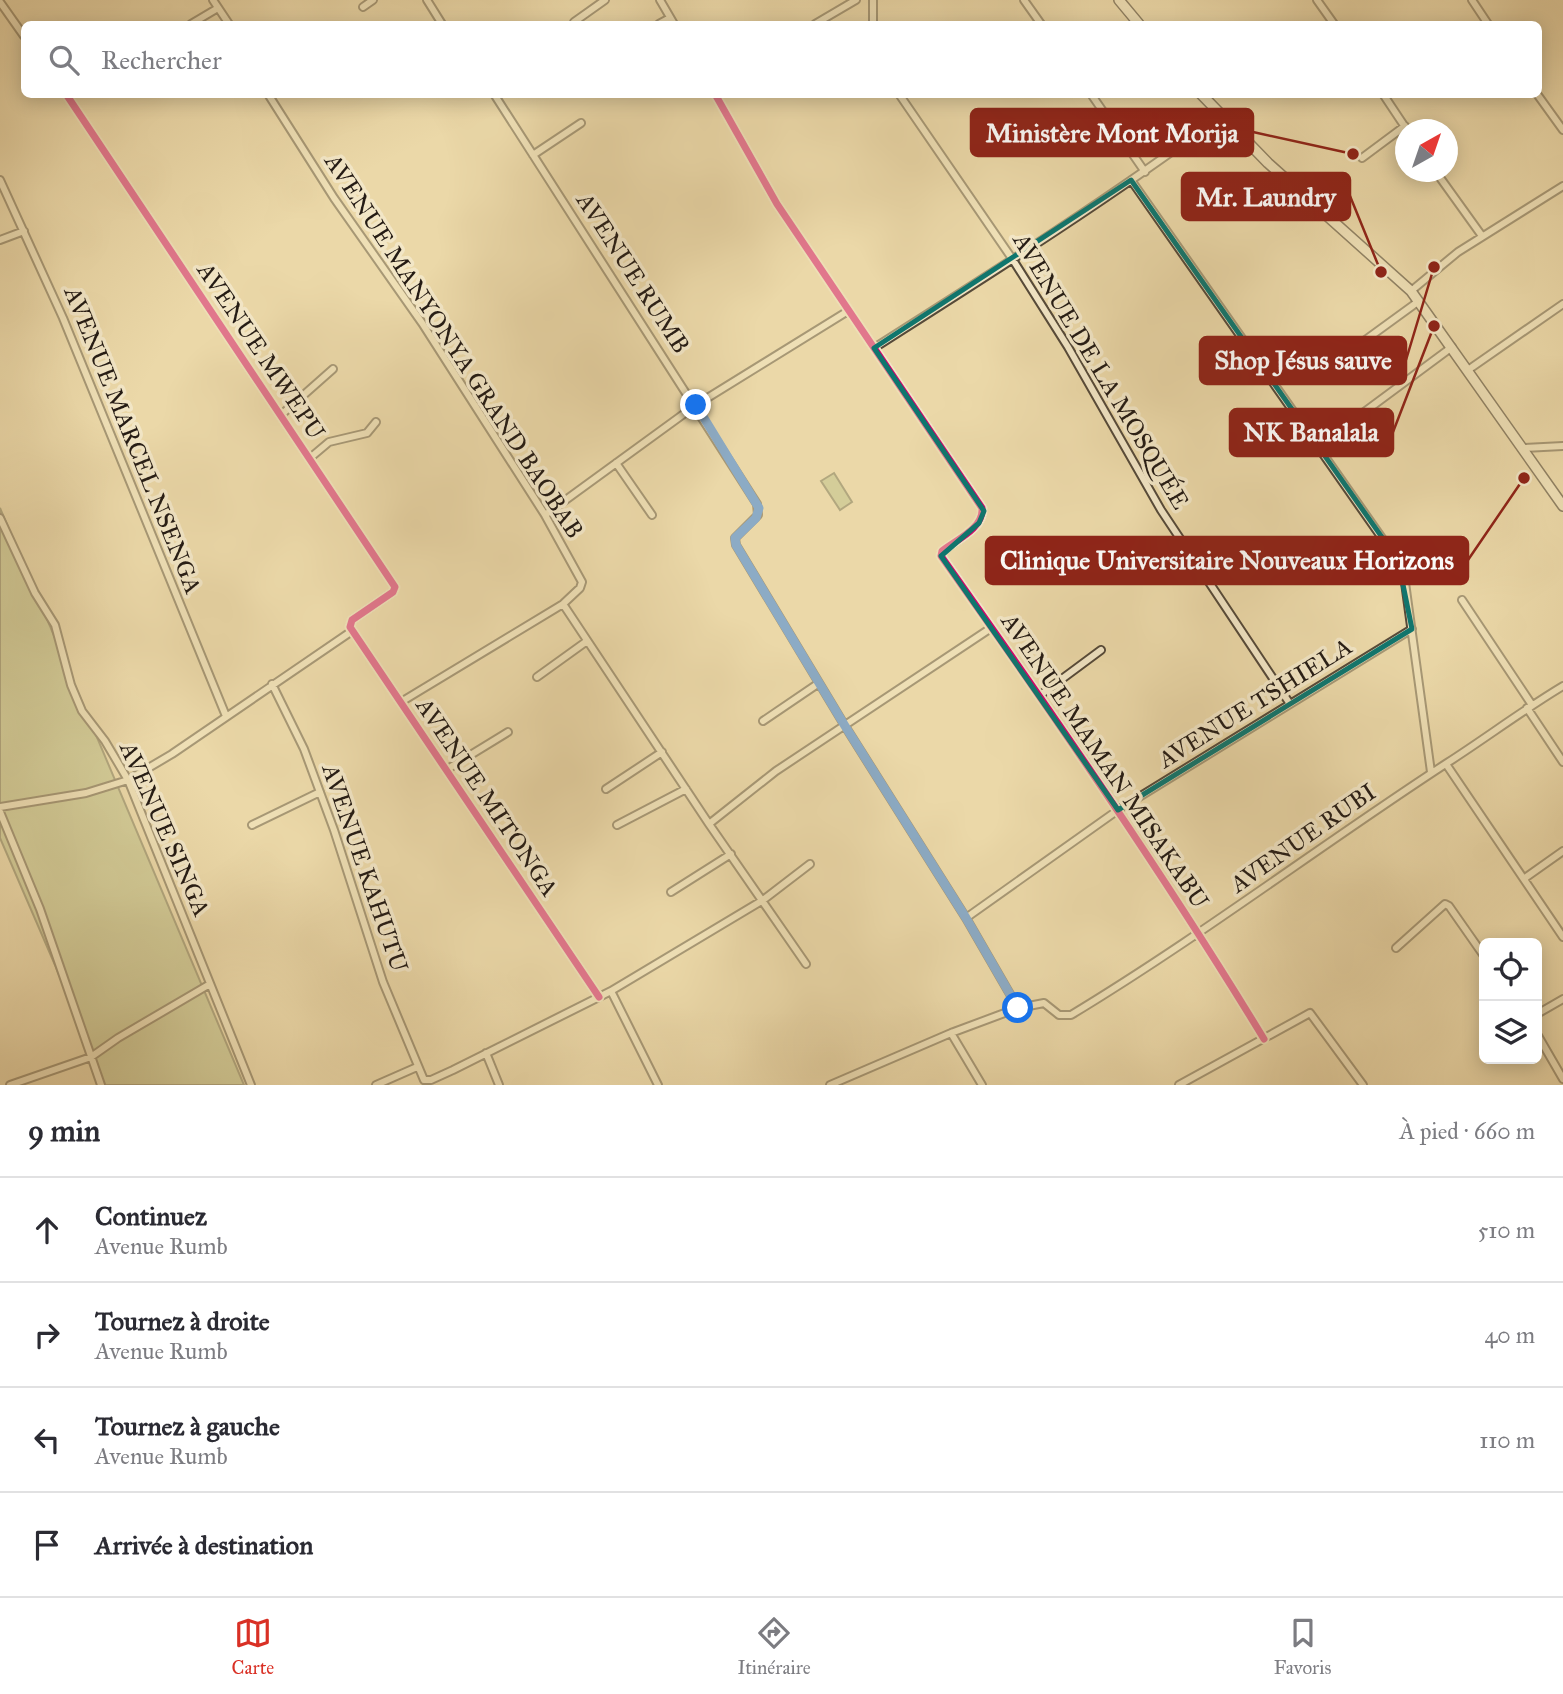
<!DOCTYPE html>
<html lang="fr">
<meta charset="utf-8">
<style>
:root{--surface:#fff;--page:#f2f2f3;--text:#2b2b33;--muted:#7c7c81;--line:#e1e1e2;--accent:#d93025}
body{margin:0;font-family:"IM FELL Great Primer",serif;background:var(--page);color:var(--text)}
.controls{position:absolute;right:21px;bottom:21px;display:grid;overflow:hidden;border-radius:10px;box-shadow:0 4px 18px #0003}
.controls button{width:63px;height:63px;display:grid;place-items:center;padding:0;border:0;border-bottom:2px solid var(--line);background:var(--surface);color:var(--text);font:35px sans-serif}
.compass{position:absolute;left:1395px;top:119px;width:63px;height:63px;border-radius:50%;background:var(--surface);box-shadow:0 4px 18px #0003;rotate:40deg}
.stop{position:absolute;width:21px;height:21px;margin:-16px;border:5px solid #1a73e8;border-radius:50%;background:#fff}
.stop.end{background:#1a73e8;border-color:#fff;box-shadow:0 2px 7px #0008}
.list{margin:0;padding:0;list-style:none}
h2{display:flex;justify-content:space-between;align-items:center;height:91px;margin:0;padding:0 28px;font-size:30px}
h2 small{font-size:23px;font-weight:400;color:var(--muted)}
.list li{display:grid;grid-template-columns:46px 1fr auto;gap:21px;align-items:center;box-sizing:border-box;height:105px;padding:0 28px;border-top:2px solid var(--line)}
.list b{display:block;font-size:26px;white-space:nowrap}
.list p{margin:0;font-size:23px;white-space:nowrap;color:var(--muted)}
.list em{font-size:23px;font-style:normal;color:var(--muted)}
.icon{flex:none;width:38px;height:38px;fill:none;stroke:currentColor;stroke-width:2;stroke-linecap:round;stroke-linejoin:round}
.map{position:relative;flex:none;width:1563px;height:1085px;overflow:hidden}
.search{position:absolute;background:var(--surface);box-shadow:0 4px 18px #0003;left:21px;right:21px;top:21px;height:77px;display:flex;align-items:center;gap:18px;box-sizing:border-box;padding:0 24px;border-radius:10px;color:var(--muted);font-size:26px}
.sheet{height:511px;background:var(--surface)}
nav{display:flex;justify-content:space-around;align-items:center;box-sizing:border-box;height:98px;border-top:2px solid var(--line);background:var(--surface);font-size:19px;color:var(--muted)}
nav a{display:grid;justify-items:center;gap:4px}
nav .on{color:var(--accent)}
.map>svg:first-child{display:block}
.green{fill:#b8be87;stroke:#6e6c4e;stroke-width:2}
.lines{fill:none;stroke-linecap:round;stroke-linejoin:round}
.minor-casing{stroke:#564a39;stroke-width:10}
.secondary-casing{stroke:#241b14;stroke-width:12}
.minor{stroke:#f2e6c6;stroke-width:6}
.secondary{stroke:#f2e6c6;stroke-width:9}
.cycleway-casing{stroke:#f2e6c6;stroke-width:11}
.cycleway{stroke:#d6006c;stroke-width:7}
.route{stroke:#1a73e8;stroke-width:9}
.marked{fill:none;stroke:#0f766e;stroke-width:5;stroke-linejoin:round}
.labels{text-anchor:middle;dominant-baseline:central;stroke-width:7;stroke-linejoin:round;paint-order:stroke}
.street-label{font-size:24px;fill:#241b14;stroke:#f2e6c6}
.leader{fill:none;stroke:#8f2418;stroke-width:2.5}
.callout-dot{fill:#8f2418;stroke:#f2e6c6;stroke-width:2.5}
.callout{fill:#8f2418;stroke:#8f2418;stroke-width:2.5}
.callout-label{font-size:26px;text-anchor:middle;font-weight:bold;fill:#fff}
</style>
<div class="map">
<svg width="1563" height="1085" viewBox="0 0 1563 1085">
<rect width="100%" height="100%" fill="#ebd8a8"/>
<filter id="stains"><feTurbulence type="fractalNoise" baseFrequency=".00286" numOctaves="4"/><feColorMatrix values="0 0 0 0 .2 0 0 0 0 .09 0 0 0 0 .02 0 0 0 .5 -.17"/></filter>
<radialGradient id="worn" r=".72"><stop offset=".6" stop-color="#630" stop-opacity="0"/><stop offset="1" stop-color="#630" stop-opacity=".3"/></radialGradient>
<!-- green -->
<path class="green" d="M834,473L852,502L840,510L821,481Z
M0,508L244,1085H103L55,965L0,838Z"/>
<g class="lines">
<!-- minor casing -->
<g class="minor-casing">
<path id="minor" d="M213,0L229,24
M427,0L442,24
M660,0L674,24
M873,0V24
M1024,0L1041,24
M1317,0L1334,24
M1472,0L1488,24
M0,2L24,36
M363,7L373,0
M574,22L605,0
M191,24L218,8
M659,24L670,18
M815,24L856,0
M66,94L393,584L395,587L393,592L352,620L350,627L599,997
M268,94L334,198L422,323L545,515L582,582L580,588L563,604L401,702
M494,94L757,504L758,515L735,538L736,545L845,726L966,918L1018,1008
M715,94L777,204L982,508C984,528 956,540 942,551L941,556C1053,714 1163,873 1264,1039
M899,94L1013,260L1068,347L1161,510L1290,704
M1091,94L1145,172
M1383,94L1407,130
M1537,94L1563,130
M533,155L581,123
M1362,158L1405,126
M1436,172L1482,236
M0,180L63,318L226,716
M1131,180L1403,568L1431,772
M0,240L24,231
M1411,291L1458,252L1563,186
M874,348C992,273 1109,199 1221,116
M1342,357L1419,301
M1468,370L1563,304
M281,415L333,369
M1317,447L1452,347
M1524,448L1563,446
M310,458L329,442L367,433L376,422
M616,463L652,515
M545,515L696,405L848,311
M0,518L35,593L55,625L71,685L82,711L105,741L128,780L251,1085
M1462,600L1532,705
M563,604L709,824L806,964
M537,677L587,641
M272,684L304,749L334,830L383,982L424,1080H431L453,1070L611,991L763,900L810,864
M1039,696L1101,650
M1527,708L1563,762
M763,721L819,683
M1446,764L1563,937
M446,770L508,732
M606,789L662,752
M0,807L86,793L128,780L172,754L352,631
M0,812L40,909L101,1085
M709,824L776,771L991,628
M252,825L320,792
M617,825L686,789
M1525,878L1563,851
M671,892L731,854
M966,918L1118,810L1412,629
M1396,948L1445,904L1449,906L1484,956
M611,991L658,1085
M1537,1014L1563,999
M951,1033L982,1085
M1537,1034L1563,1079
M486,1053L499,1085
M10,1085L91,1057L118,1038L210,984
M376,1085L417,1067
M830,1085L951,1033L1018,1008L1044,1003L1059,1015H1071C1200,937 1321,845 1447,763C1486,738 1523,710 1563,686
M1179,1085L1310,1013L1363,1085"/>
</g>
<!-- secondary casing -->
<g class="secondary-casing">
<path id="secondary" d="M1119,0L1139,24
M1201,94L1268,163L1411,291L1563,506"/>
</g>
<!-- minor -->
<use href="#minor" class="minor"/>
<!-- secondary -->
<use href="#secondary" class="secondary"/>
<!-- cycleway casing -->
<g class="cycleway-casing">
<path id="cycleway" d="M66,94L393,584L395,587L393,592L352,620L350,627L599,997
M715,94L777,204L982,508C984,528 956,540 942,551L941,556C1053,714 1163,873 1264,1039"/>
</g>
<!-- cycleway -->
<use href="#cycleway" class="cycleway"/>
</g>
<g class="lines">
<!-- route -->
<path class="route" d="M696,405L759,508L756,518L735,538L736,545L845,726L966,918L1018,1008"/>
</g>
<!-- marked area -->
<path d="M0 0H1563V1085H0ZM1131,180L1398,560L1412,629L1118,810L941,556L979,523L984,511L874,348Z" fill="#ebd8a8" fill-opacity=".55" fill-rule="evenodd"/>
<path class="marked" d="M1131,180L1398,560L1412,629L1118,810L941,556L979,523L984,511L874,348Z"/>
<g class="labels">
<!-- street labels -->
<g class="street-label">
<text transform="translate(633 273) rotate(57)">AVENUE RUMB</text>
<text transform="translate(454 346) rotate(57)">AVENUE MANYONYA GRAND BAOBAB</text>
<text transform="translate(261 351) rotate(56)">AVENUE MWEPU</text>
<text transform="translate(1101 371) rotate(59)">AVENUE DE LA MOSQUÉE</text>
<text transform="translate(133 440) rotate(68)">AVENUE MARCEL NSENGA</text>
<text transform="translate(1255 703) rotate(-32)">AVENUE TSHIELA</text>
<text transform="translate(1105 761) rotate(56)">AVENUE MAMAN MISAKABU</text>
<text transform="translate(487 797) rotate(56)">AVENUE MITONGA</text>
<text transform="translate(165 829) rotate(66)">AVENUE SINGA</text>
<text transform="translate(1303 838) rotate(-35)">AVENUE RUBI</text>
<text transform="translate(365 868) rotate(71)">AVENUE KAHUTU</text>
</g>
</g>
<!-- callouts -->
<path class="leader" d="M1353 154L1253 132M1381 272L1350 196M1434 267L1406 360M1434 326L1393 432M1524 478L1468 560"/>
<g class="callout-dot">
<circle cx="1353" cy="154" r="7"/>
<circle cx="1381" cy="272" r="7"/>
<circle cx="1434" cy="267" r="7"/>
<circle cx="1434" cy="326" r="7"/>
<circle cx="1524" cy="478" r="7"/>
</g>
<g class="callout">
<rect x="971" y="109" width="282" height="47" rx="7"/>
<rect x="1182" y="173" width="168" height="47" rx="7"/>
<rect x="1200" y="337" width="206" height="47" rx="7"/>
<rect x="1230" y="409" width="163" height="47" rx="7"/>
<rect x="986" y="537" width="482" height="47" rx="7"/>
</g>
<g class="callout-label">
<text x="1112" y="142">Ministère Mont Morija</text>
<text x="1266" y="206">Mr. Laundry</text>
<text x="1303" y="369">Shop Jésus sauve</text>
<text x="1311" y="441">NK Banalala</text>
<text x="1227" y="569">Clinique Universitaire Nouveaux Horizons</text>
</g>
<rect width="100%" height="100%" filter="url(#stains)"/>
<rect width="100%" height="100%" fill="url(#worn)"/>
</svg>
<div class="controls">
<button><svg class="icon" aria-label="locate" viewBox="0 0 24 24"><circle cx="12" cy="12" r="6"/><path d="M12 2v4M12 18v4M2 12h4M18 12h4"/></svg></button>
<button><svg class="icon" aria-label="layers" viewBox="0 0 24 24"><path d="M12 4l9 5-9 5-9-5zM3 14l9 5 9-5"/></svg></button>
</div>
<svg class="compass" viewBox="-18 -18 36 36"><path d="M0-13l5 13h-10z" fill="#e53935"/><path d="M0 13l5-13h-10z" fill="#7c7c81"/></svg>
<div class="stop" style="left:1018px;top:1008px"></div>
<div class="stop end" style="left:696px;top:405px"></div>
<div class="search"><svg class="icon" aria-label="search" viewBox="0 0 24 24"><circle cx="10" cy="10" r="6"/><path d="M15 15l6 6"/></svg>Rechercher</div>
</div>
<section class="sheet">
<h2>9 min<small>À pied · 660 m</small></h2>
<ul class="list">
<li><svg class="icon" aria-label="ahead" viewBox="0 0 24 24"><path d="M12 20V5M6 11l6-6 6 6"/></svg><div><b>Continuez</b><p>Avenue Rumb</p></div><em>510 m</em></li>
<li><svg class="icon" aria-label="right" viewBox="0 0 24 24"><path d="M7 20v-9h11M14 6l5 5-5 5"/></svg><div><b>Tournez à droite</b><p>Avenue Rumb</p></div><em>40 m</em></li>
<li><svg class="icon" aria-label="left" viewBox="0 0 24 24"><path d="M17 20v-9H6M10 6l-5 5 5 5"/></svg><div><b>Tournez à gauche</b><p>Avenue Rumb</p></div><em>110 m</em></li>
<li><svg class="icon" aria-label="arrive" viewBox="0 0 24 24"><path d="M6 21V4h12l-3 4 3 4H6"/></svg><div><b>Arrivée à destination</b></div></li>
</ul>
</section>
<nav>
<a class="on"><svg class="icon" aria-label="map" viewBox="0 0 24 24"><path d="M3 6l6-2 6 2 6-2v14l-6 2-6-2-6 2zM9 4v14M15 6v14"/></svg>Carte</a>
<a><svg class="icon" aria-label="directions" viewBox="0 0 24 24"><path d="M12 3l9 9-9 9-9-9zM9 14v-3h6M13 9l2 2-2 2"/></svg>Itinéraire</a>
<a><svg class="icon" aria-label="saved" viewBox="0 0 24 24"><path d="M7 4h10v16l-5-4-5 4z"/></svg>Favoris</a>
</nav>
